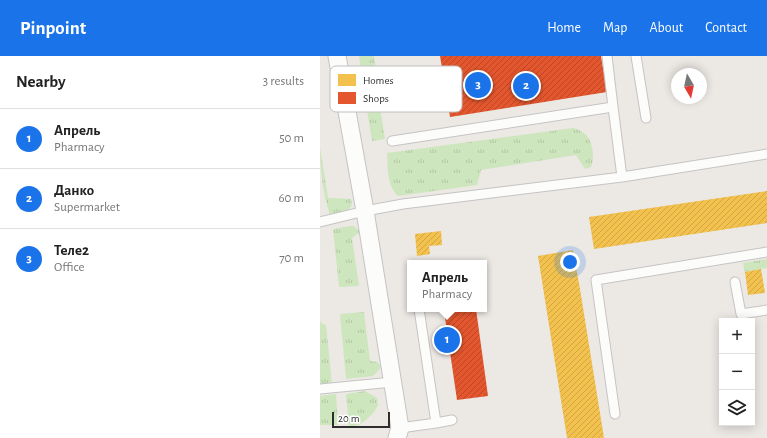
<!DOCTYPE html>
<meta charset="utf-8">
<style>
:root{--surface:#fff;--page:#f2f2f2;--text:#222;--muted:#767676;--line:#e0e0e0;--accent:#1a73e8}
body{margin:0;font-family:"Alegreya Sans",sans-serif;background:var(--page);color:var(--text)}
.controls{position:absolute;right:12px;bottom:12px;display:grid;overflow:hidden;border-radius:0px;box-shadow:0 2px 10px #0003}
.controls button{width:36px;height:36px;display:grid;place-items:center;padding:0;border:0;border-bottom:1px solid var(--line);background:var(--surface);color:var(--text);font:20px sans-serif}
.compass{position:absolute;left:351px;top:12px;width:36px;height:36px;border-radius:50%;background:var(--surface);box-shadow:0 2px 10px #0003;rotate:171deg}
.scale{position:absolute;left:12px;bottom:10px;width:58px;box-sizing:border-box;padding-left:4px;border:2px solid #2e2e2e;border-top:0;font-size:11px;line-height:14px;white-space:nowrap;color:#2e2e2e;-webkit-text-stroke:3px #fff;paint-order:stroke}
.you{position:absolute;left:250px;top:206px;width:14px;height:14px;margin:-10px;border:3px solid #fff;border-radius:50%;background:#1a73e8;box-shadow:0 0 0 6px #1a73e833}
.badge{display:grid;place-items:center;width:26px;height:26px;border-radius:50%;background:var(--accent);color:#fff;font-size:13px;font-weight:700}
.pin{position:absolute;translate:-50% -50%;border:2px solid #fff;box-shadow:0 1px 4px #0006}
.popup{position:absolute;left:87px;top:204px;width:80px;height:52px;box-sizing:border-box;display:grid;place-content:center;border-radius:0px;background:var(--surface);filter:drop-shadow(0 1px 3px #0005);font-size:13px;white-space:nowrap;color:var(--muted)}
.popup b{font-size:15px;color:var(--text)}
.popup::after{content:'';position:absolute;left:50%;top:100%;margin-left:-8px;border:8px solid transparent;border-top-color:var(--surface)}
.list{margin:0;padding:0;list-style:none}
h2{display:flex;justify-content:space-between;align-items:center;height:52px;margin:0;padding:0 16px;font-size:17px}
h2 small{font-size:13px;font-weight:400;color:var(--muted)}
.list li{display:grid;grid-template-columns:26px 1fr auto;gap:12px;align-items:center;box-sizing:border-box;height:60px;padding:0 16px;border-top:1px solid var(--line)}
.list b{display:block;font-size:15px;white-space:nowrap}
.list p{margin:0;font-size:13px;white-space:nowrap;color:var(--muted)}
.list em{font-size:13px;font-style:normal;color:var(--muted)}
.icon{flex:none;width:22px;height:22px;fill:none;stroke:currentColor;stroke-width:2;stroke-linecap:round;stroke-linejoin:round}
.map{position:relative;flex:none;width:447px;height:382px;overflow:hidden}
header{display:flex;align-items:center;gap:24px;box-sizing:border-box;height:56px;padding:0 20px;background:var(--accent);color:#fff}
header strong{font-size:19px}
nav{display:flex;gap:22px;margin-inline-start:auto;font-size:14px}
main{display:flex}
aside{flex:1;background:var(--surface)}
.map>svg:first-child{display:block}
.grass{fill:url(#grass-tufts)}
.homes{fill:url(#homes-hatch)}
.shops{fill:url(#shops-hatch)}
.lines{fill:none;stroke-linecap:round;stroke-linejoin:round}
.lane-casing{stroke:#c5c4c5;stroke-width:11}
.street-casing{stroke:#c5c4c5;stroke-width:19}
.lane{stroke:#fcfcfb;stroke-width:9}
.street{stroke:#fcfcfb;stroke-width:17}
.key{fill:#fff;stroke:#c0c0c0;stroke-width:1}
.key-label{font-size:11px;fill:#2e2e2e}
</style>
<header>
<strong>Pinpoint</strong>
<nav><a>Home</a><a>Map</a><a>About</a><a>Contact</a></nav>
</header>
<main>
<aside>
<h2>Nearby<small>3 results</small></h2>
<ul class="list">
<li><span class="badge">1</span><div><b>Апрель</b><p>Pharmacy</p></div><em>50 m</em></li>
<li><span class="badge">2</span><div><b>Данко</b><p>Supermarket</p></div><em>60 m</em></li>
<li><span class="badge">3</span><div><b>Теле2</b><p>Office</p></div><em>70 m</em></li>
</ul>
</aside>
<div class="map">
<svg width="447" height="382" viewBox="0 0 447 382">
<defs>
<pattern id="grass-tufts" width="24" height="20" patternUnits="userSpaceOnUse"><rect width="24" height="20" fill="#cee6be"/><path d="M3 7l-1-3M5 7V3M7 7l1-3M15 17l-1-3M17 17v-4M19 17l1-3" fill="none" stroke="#b1c6a4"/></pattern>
<pattern id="homes-hatch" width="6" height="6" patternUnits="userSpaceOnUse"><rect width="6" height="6" fill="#f2c14e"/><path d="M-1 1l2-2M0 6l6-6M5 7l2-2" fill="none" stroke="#d0a644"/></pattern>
<pattern id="shops-hatch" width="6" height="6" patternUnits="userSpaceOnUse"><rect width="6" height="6" fill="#e4572e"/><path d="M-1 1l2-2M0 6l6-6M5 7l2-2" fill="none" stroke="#b94828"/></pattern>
</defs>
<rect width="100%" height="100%" fill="#ece8e4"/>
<!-- grass -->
<path class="grass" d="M39,0H54L58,26L43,28Z
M58,39L65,83L52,85L45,41Z
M253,72C257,73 262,75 265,78C273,84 275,103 271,111L265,113L256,99L161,114L157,129L78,140C67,130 68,112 67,97Z
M0,91L8,142L31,143L32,149L27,156L10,159C3,137 0,115 0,91Z
M30,170H34L40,176L32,182L39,230L19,231L13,173Z
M447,203V212L425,216L423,207Z
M44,256L50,305L57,306L60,309V313L53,320L26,323L20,258Z
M0,264L1,267L6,269L12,328L0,329Z
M45,335L57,342L58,349L54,356L47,363L39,369L29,371L26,338Z
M16,338L18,369H0V340Z"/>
<!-- homes -->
<path class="homes" d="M447,135V167L274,193L269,161Z
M121,175L122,189L109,190L110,198L97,200L95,178Z
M253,194L260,233L284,382H247L218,200Z
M441,213L445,237L428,239L425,216Z"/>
<!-- shops -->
<path class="shops" d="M120,0H281L287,36L130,61Z
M137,253H156L168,340L137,344L124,255Z"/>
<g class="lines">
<!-- lane casing -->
<g class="lane-casing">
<path id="lane" d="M287,0L293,51
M316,0L326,62
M72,85L293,51L302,121
M0,166L45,155L83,148L302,121L447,98
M415,226L421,258L447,254
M0,333L73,326
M295,358L276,224L447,196
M116,367L132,364
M80,372L116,367L99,253"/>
</g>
<!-- street casing -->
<g class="street-casing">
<path id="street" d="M17,0L45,155L80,372L77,382"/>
</g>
<!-- lane -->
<use href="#lane" class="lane"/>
<!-- street -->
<use href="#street" class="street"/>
</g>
<!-- legend -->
<rect x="10" y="10" width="132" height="46" rx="6" class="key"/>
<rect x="18" y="18" width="18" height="12" fill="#f2c14e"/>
<rect x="18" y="36" width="18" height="12" fill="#e4572e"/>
<g class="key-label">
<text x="43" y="28">Homes</text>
<text x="43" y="46">Shops</text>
</g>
</svg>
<div class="controls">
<button>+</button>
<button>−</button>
<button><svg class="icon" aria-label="layers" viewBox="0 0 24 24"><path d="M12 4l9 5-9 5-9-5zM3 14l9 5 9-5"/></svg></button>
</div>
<svg class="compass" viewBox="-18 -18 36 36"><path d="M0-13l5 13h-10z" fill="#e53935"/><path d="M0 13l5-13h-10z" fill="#767676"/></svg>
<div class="scale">20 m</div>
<div class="you"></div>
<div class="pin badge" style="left:127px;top:284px">1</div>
<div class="popup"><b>Апрель</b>Pharmacy</div>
<div class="pin badge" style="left:206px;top:30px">2</div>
<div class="pin badge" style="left:158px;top:29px">3</div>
</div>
</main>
